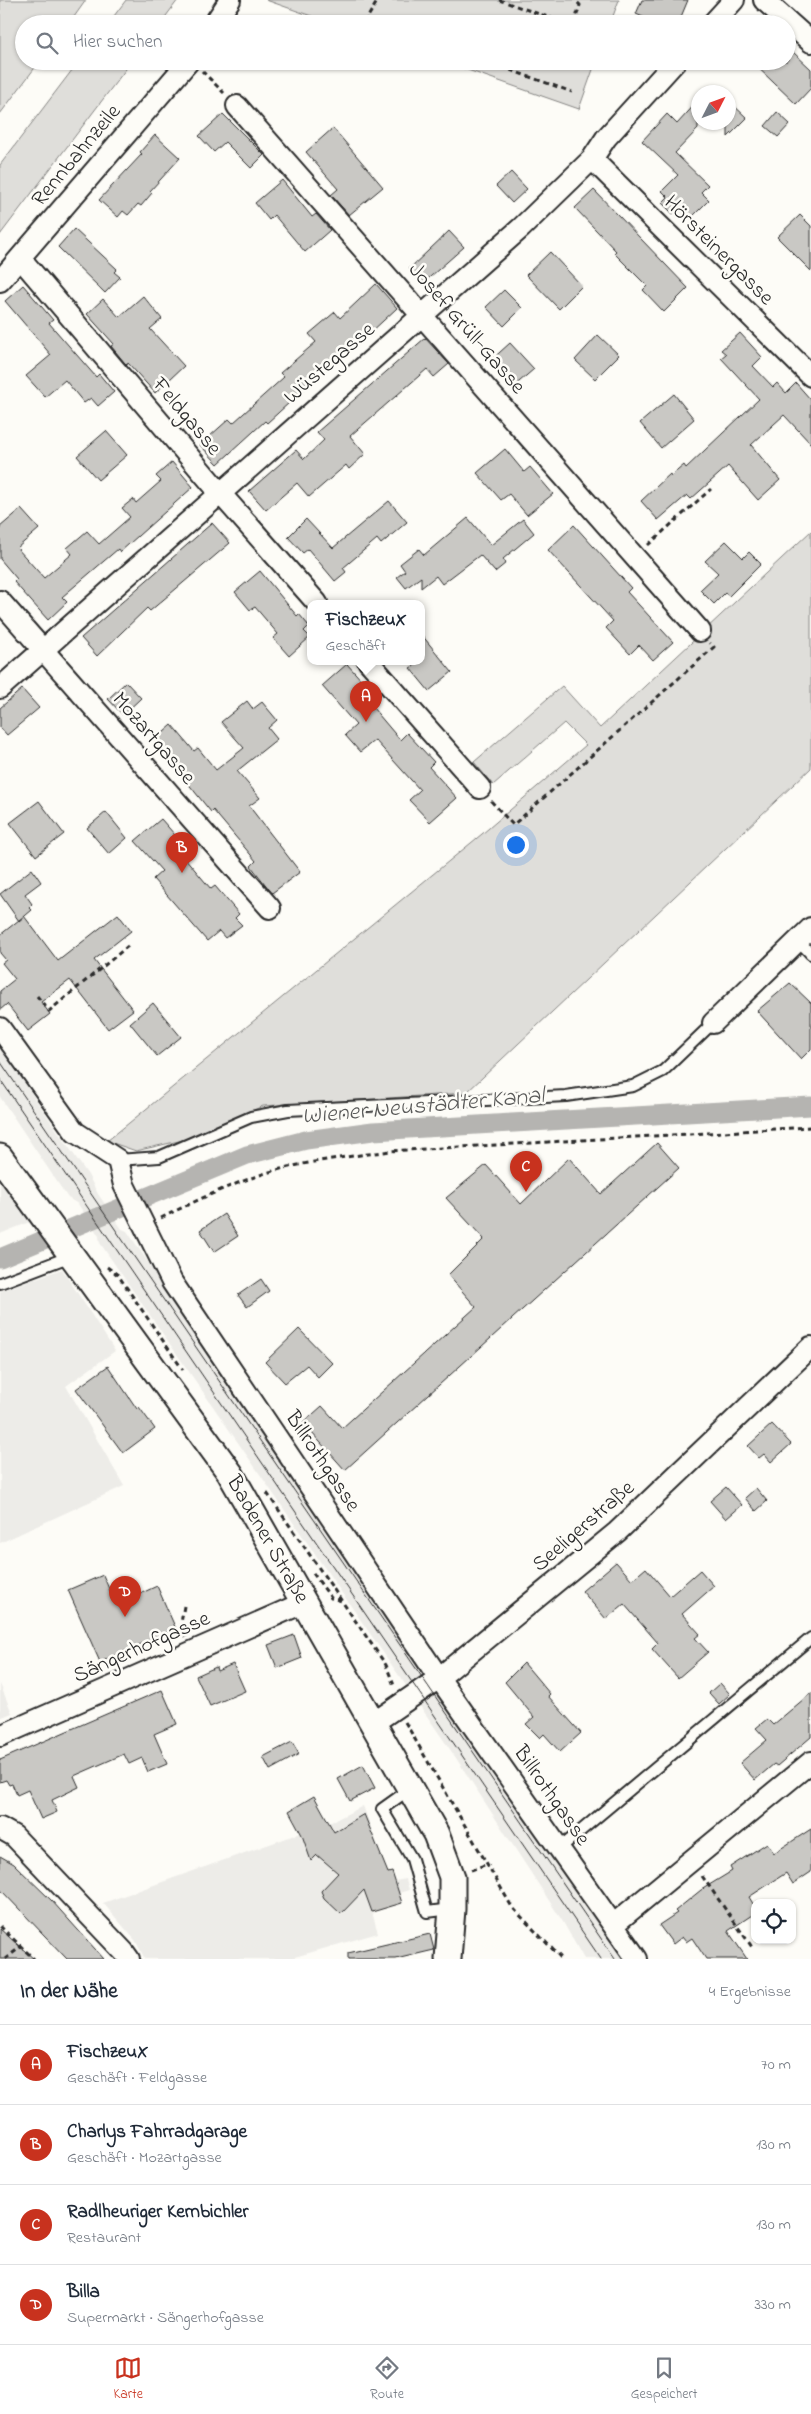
<!DOCTYPE html>
<html lang="de">
<meta charset="utf-8">
<style>
:root{--surface:#fff;--page:#f6f6f7;--text:#1f2937;--muted:#747a83;--line:#e0e1e3;--accent:#c8321e}
body{margin:0;font-family:"Indie Flower",sans-serif;background:var(--page);color:var(--text)}
.controls{position:absolute;right:15px;bottom:15px;display:grid;overflow:hidden;border-radius:10px;box-shadow:0 1px 4px #0004}
.controls button{width:45px;height:45px;display:grid;place-items:center;padding:0;border:0;border-bottom:1px solid var(--line);background:var(--surface);color:var(--text);font:25px sans-serif}
.compass{position:absolute;left:691px;top:85px;width:45px;height:45px;border-radius:50%;background:var(--surface);box-shadow:0 1px 4px #0004;rotate:48deg}
.you{position:absolute;left:515px;top:844px;width:18px;height:18px;margin:-12px;border:4px solid #fff;border-radius:50%;background:#1a73e8;box-shadow:0 0 0 8px #1a73e833}
.badge{display:grid;place-items:center;width:32px;height:32px;border-radius:50%;background:var(--accent);color:#fff;font-size:16px;font-weight:700}
.pin{position:absolute;translate:-50% -41px;filter:drop-shadow(0 1px 2px #0008)}
.pin::after{content:'';position:absolute;top:26px;width:18px;height:15px;background:inherit;clip-path:polygon(0 0,100% 0,50% 100%)}
.popup{position:absolute;left:307px;top:600px;width:118px;height:65px;box-sizing:border-box;display:grid;place-content:center;border-radius:10px;background:var(--surface);filter:drop-shadow(0 1px 4px #0005);font-size:16px;white-space:nowrap;color:var(--muted)}
.popup b{font-size:19px;color:var(--text)}
.popup::after{content:'';position:absolute;left:50%;top:100%;margin-left:-10px;border:10px solid transparent;border-top-color:var(--surface)}
.list{margin:0;padding:0;list-style:none}
h2{display:flex;justify-content:space-between;align-items:center;height:65px;margin:0;padding:0 20px;font-size:21px}
h2 small{font-size:16px;font-weight:400;color:var(--muted)}
.list li{display:grid;grid-template-columns:32px 1fr auto;gap:15px;align-items:center;box-sizing:border-box;height:80px;padding:0 20px;border-top:1px solid var(--line)}
.list b{display:block;font-size:19px;white-space:nowrap}
.list p{margin:0;font-size:16px;white-space:nowrap;color:var(--muted)}
.list em{font-size:16px;font-style:normal;color:var(--muted)}
.icon{flex:none;width:28px;height:28px;fill:none;stroke:currentColor;stroke-width:2;stroke-linecap:round;stroke-linejoin:round}
.map{position:relative;flex:none;width:811px;height:1959px;overflow:hidden}
.search{position:absolute;background:var(--surface);box-shadow:0 1px 4px #0004;left:15px;right:15px;top:15px;height:55px;display:flex;align-items:center;gap:12px;box-sizing:border-box;padding:0 18px;border-radius:28px;color:var(--muted);font-size:19px}
.sheet{height:385px;background:var(--surface)}
nav{display:flex;justify-content:space-around;align-items:center;box-sizing:border-box;height:70px;border-top:1px solid var(--line);background:var(--surface);font-size:14px;color:var(--muted)}
nav a{display:grid;justify-items:center;gap:2px}
nav .on{color:var(--accent)}
.map>svg:first-child{display:block}
.built{fill:#edece8}
.green{fill:#dfdeda;stroke:#858482}
.lines{fill:none;stroke-linecap:round;stroke-linejoin:round}
.canal{stroke:#b5b4b1;stroke-width:19}
.building{fill:#c9c8c4;stroke:#2b2b2b}
.service-casing{stroke:#2b2b2b;stroke-width:14}
.minor-casing{stroke:#2b2b2b;stroke-width:24}
.tertiary-casing{stroke:#2b2b2b;stroke-width:29}
.path{stroke:#2b2b2b;stroke-width:3;stroke-dasharray:5 4;stroke-linecap:butt}
.service{stroke:#fdfcf7;stroke-width:10}
.minor{stroke:#fdfcf7;stroke-width:20}
.tertiary{stroke:#fdfcf7;stroke-width:25}
.tram{stroke:#2b2b2b;stroke-width:1}
.labels{text-anchor:middle;dominant-baseline:central;stroke-width:5;stroke-linejoin:round;paint-order:stroke}
.street-label{font-size:22px;fill:#2b2b2b;stroke:#fdfcf7}
.water-label{font-size:24px;font-style:italic;fill:#5b5b5a;stroke:#fdfcf7}
</style>
<div class="map">
<svg width="811" height="1959" viewBox="0 0 811 1959">
<rect width="100%" height="100%" fill="#fdfcf7"/>
<filter id="ink" filterUnits="userSpaceOnUse"><feTurbulence type="fractalNoise" baseFrequency=".02" numOctaves="2"/><feDisplacementMap in="SourceGraphic" scale="10" xChannelSelector="R" yChannelSelector="G"/><feConvolveMatrix kernelMatrix="1 2 1 2 8 2 1 2 1" color-interpolation-filters="sRGB"/></filter>
<g filter="url(#ink)">
<!-- built -->
<path class="built" d="M0,1048L88,1175L98,1194L122,1229L127,1231L362,1580L626,1959H584L563,1922L456,1758L100,1243L99,1236L78,1204L68,1198L0,1097Z
M0,1164L32,1221L0,1234Z
M62,1269L115,1351L66,1386L124,1486L0,1543V1291Z
M0,1684L12,1713L0,1718Z
M363,1806L388,1873L392,1872L395,1881L406,1879L409,1890L399,1893L402,1903L372,1912L378,1933L288,1959H145L135,1940L103,1903L329,1823Z"/>
<!-- green -->
<path class="green" d="M0,0H86L69,24H24V61H40L0,114Z
M126,0H178L160,24H108Z
M266,0H619L610,24H334Z
M79,61H132L0,235V165Z
M442,61H596L579,109Z
M811,531V768L466,1093L263,1106L183,1140L136,1151L107,1141L482,834L586,745L564,723L493,785L474,762L562,686L600,728Z"/>
<g class="lines">
<!-- canal -->
<path class="canal" d="M0,1258L247,1155L306,1140L373,1131L811,1106"/>
</g>
<!-- building -->
<path class="building" d="M642,0H688L678,24H659L636,14Z
M793,52L811,69V88L796,104L751,61H787Z
M728,100L747,118L728,137Z
M698,101V129L675,153L708,185L701,192L709,200L690,219L679,208L673,214L662,203L668,197L662,191L678,175L642,141L667,114L677,124Z
M777,112L790,124L778,137L765,126Z
M223,114L264,155L251,168L225,142L214,152L199,136Z
M333,128L383,187L349,215L331,195L338,189L306,152Z
M155,135L180,158L150,191L152,193L141,206L138,204L128,215L123,211L118,217L99,200L142,154L140,152Z
M511,172L527,189L512,203L496,186Z
M282,180L312,217L316,214L330,230L305,252L274,215L269,220L255,203Z
M594,190L688,288L664,312L643,290L647,286L614,253L616,251L575,208Z
M800,215L811,226V271L777,237Z
M74,229L117,269L114,272L120,277L105,293L58,247Z
M449,231L464,247L422,284L409,269Z
M550,252L582,286L559,309L526,275Z
M376,284L397,308L356,346L335,364L334,362L267,423L265,421L218,464L200,445L229,419L233,423L284,377L280,373L316,342L309,334L335,312L340,318Z
M23,285L53,320L49,323L96,377L99,374L114,392L98,406L91,398L84,403L65,380L45,397L26,376L51,355L5,301Z
M504,290L522,308L504,326L486,307Z
M143,296L162,319L150,329L184,366L155,393L128,363L127,365L124,362L111,346L114,344L87,314L103,299L119,317Z
M740,333L762,357L753,366L773,387L777,383L786,393L796,383L811,400V444L784,415L751,445L780,480L758,500L728,466L691,499L687,495L658,520L641,501L670,474L671,476L684,465L686,468L759,399L721,358L726,354L721,350Z
M598,335L619,355L595,379L575,360Z
M425,338L449,364L434,377L427,369L350,436L365,454L349,469L346,465L309,497L297,483L266,510L249,491L296,450L304,459L324,440L317,432Z
M510,343L534,369L512,388L489,362Z
M674,394L694,419L661,448L640,423Z
M106,431L127,455L98,480L77,456Z
M505,449L524,472L530,467L553,494L527,515L509,494L501,500L477,473Z
M172,462L193,487L120,552L118,549L62,597L67,602L48,620L14,582L17,579L0,559V527L21,509L39,529L17,548L44,578L72,554L67,548L87,531L99,544L130,517L122,508L133,499L136,503L161,481L156,476Z
M389,501L407,522L381,544L377,539L343,568L346,572L335,581L308,549L303,553L288,537L306,519L333,548Z
M468,518L491,545L523,519L534,533L503,559L506,563L495,572L480,555L442,584L436,576L421,588V577L406,588L397,577L405,571L400,564L419,549L424,555Z
M212,523L230,543L150,611L147,608L97,656L81,638Z
M574,525L631,588L627,592L673,642L653,660L639,645L630,654L606,628L613,621L548,550Z
M726,541L743,558L749,552L761,564L729,596L725,593L714,604L700,590L718,573L705,561Z
M260,571L297,616L299,614L309,626L304,631L310,637L289,656L273,638L278,634L255,607L250,610L235,592Z
M421,634L452,672L429,691L410,668L421,661Z
M347,664L364,683L357,689L400,740L407,733L434,762L429,767L457,798L430,822L409,800L420,790L375,740L360,752L345,735L356,725L322,686Z
M126,682L141,698L123,715L108,699Z
M22,689L39,708L7,735L0,727V708Z
M247,701L253,709L262,702L277,720L268,728L277,739L237,771L260,798L249,806L300,872L272,893L251,866L256,861L213,810L211,812L154,741L172,725L194,751L198,748L216,770L244,748L221,722Z
M39,801L64,834L36,856L10,823Z
M106,812L127,838L109,854L87,828Z
M161,819L175,835L169,839L211,889L215,886L239,914L235,918L242,925L225,938L219,931L207,941L153,879L162,871L135,841Z
M32,869L41,882L25,894L32,904L29,907L32,910L19,921L0,894Z
M118,914L131,931L94,960L133,1010L108,1029L70,980L41,1002L50,1014L28,1031L7,1004L0,1010V991L15,979L2,963L6,960L0,953V935L24,916L58,961Z
M790,983L811,1003V1049L801,1059L757,1011Z
M153,1003L181,1037L157,1056L130,1023Z
M657,1143L679,1168L345,1470L303,1423L322,1406L342,1428L476,1307L448,1275L484,1239L446,1198L486,1165L521,1204L569,1158L601,1194Z
M224,1214L238,1236L214,1252L200,1230Z
M261,1279L269,1291L247,1307L238,1295Z
M299,1329L332,1363L318,1377L307,1365L285,1383L265,1362Z
M108,1366L137,1409L139,1407L155,1429L123,1453L76,1389Z
M772,1424L791,1444L771,1462L764,1454L759,1458L748,1446Z
M726,1487L742,1505L726,1519L710,1501Z
M756,1488L767,1501L756,1511L745,1498Z
M616,1562L632,1580L646,1568L670,1596L700,1570L714,1586L682,1614L700,1634L695,1638L708,1652L678,1678L652,1649L658,1643L624,1604L606,1619L582,1591Z
M103,1575L116,1605L157,1586L176,1629L100,1662L68,1590Z
M294,1635L302,1658L277,1668L268,1645Z
M524,1663L550,1694L548,1696L581,1733L560,1752L544,1734L540,1738L526,1724L534,1717L505,1682Z
M233,1664L245,1691L210,1706L196,1676L216,1667L217,1671Z
M720,1683L730,1694L719,1704L709,1693Z
M162,1690L177,1724L154,1734L167,1764L148,1772L142,1758L129,1764L124,1754L74,1776L79,1787L52,1800L57,1812L41,1819L28,1790L17,1795L12,1784L9,1785L6,1780L0,1782V1760Z
M811,1693V1737L777,1766L774,1764L755,1780L740,1763L767,1740L756,1728L767,1719L773,1725Z
M292,1742L299,1754L270,1770L263,1757Z
M363,1765L375,1788L350,1801L338,1779Z
M314,1796L334,1832L364,1814L388,1873L392,1872L402,1903L372,1912L364,1890L341,1914L324,1898L321,1891L338,1873L317,1855L311,1861L302,1835L289,1811Z
M811,1829V1872L793,1884L786,1873L749,1897L755,1907V1913L728,1931L747,1959H706L692,1938L686,1942L682,1937L673,1944L659,1925L677,1913L675,1911L701,1890L732,1871L730,1867L767,1843L774,1853Z
M0,1856L14,1864L52,1901L104,1959H67L0,1889Z
M0,1929L34,1959H0Z
M430,1934L434,1950L396,1959H348V1953Z"/>
<g class="lines">
<!-- service casing -->
<g class="service-casing">
<path id="service" d="M798,940L811,954
M118,1160L159,1157L251,1117L288,1110L566,1096L633,1086L663,1071L713,1023
M0,1283L71,1256
M410,1789L382,1809L412,1859L427,1912L451,1909
M559,1849L811,1638"/>
</g>
<!-- minor casing -->
<g class="minor-casing">
<path id="minor" d="M764,0L811,42
M214,24L230,0
M712,24L734,0
M237,106L700,631
M592,159L811,376
M21,259L220,493L317,603
M0,281L189,61
M0,601L270,908
M368,661L480,788
M0,688L521,228L592,159L606,138L676,61
M713,1023L811,928
M0,1028L75,1132L118,1160L124,1185L172,1282L439,1678L637,1959
M372,1724L439,1678L617,1532L811,1347
M0,1736L303,1603
M0,1828L14,1836L124,1952L129,1959
M613,1925L811,1762"/>
</g>
<!-- tertiary casing -->
<g class="tertiary-casing">
<path id="tertiary" d="M0,1157L230,1473L436,1834L452,1877V1909L448,1959"/>
</g>
<!-- path -->
<path class="path" d="M499,0L568,24
M378,24L366,20L378,0
M574,24L580,5L575,0
M485,61L572,92
M202,71L224,93
M648,545L711,489
M491,801L513,825L714,647L710,643
M37,996L49,1011L128,946
M161,1218C195,1201 229,1185 266,1173C306,1161 348,1157 390,1151L811,1127
M107,1267L118,1275L183,1370
M267,1493L386,1665L395,1688
M313,1573L331,1598L342,1601
M184,1606L181,1623L186,1637
M405,1722L512,1907L562,1959
M471,1870L487,1864
M702,1876L752,1947
M0,1926L34,1959
M5,1959L22,1946"/>
<!-- service -->
<use href="#service" class="service"/>
<!-- minor -->
<use href="#minor" class="minor"/>
<!-- tertiary -->
<use href="#tertiary" class="tertiary"/>
<!-- tram -->
<path class="tram" d="M0,1061L615,1959
M0,1079L601,1959"/>
</g>
</g>
<g class="labels">
<!-- street labels -->
<g class="street-label">
<text transform="translate(77 156) rotate(-50)">Rennbahnzeile</text>
<text transform="translate(718 251) rotate(45)">Hörsteinergasse</text>
<text transform="translate(466 329) rotate(49)">Josef Grüll-Gasse</text>
<text transform="translate(330 364) rotate(-41)">Wüstegasse</text>
<text transform="translate(186 417) rotate(50)">Feldgasse</text>
<text transform="translate(153 739) rotate(49)">Mozartgasse</text>
<text transform="translate(322 1462) rotate(56)">Billrothgasse</text>
<text transform="translate(584 1527) rotate(-41)">Seeligerstraße</text>
<text transform="translate(267 1540) rotate(60)">Badener Straße</text>
<text transform="translate(142 1648) rotate(-24)">Sängerhofgasse</text>
<text transform="translate(551 1796) rotate(55)">Billrothgasse</text>
</g>
<!-- water labels -->
<g class="water-label">
<text transform="translate(423 1107) rotate(-5)">Wiener Neustädter Kanal</text>
</g>
</g>
</svg>
<div class="controls">
<button><svg class="icon" aria-label="locate" viewBox="0 0 24 24"><circle cx="12" cy="12" r="6"/><path d="M12 2v4M12 18v4M2 12h4M18 12h4"/></svg></button>
</div>
<svg class="compass" viewBox="-18 -18 36 36"><path d="M0-13l5 13h-10z" fill="#e53935"/><path d="M0 13l5-13h-10z" fill="#747a83"/></svg>
<div class="you"></div>
<div class="pin badge" style="left:366px;top:722px">A</div>
<div class="popup"><b>FischzeuX</b>Geschäft</div>
<div class="pin badge" style="left:182px;top:873px">B</div>
<div class="pin badge" style="left:526px;top:1192px">C</div>
<div class="pin badge" style="left:125px;top:1617px">D</div>
<div class="search"><svg class="icon" aria-label="search" viewBox="0 0 24 24"><circle cx="10" cy="10" r="6"/><path d="M15 15l6 6"/></svg>Hier suchen</div>
</div>
<section class="sheet">
<h2>In der Nähe<small>4 Ergebnisse</small></h2>
<ul class="list">
<li><span class="badge">A</span><div><b>FischzeuX</b><p>Geschäft · Feldgasse</p></div><em>70 m</em></li>
<li><span class="badge">B</span><div><b>Charlys Fahrradgarage</b><p>Geschäft · Mozartgasse</p></div><em>130 m</em></li>
<li><span class="badge">C</span><div><b>Radlheuriger Kernbichler</b><p>Restaurant</p></div><em>130 m</em></li>
<li><span class="badge">D</span><div><b>Billa</b><p>Supermarkt · Sängerhofgasse</p></div><em>330 m</em></li>
</ul>
</section>
<nav>
<a class="on"><svg class="icon" aria-label="map" viewBox="0 0 24 24"><path d="M3 6l6-2 6 2 6-2v14l-6 2-6-2-6 2zM9 4v14M15 6v14"/></svg>Karte</a>
<a><svg class="icon" aria-label="directions" viewBox="0 0 24 24"><path d="M12 3l9 9-9 9-9-9zM9 14v-3h6M13 9l2 2-2 2"/></svg>Route</a>
<a><svg class="icon" aria-label="saved" viewBox="0 0 24 24"><path d="M7 4h10v16l-5-4-5 4z"/></svg>Gespeichert</a>
</nav>
